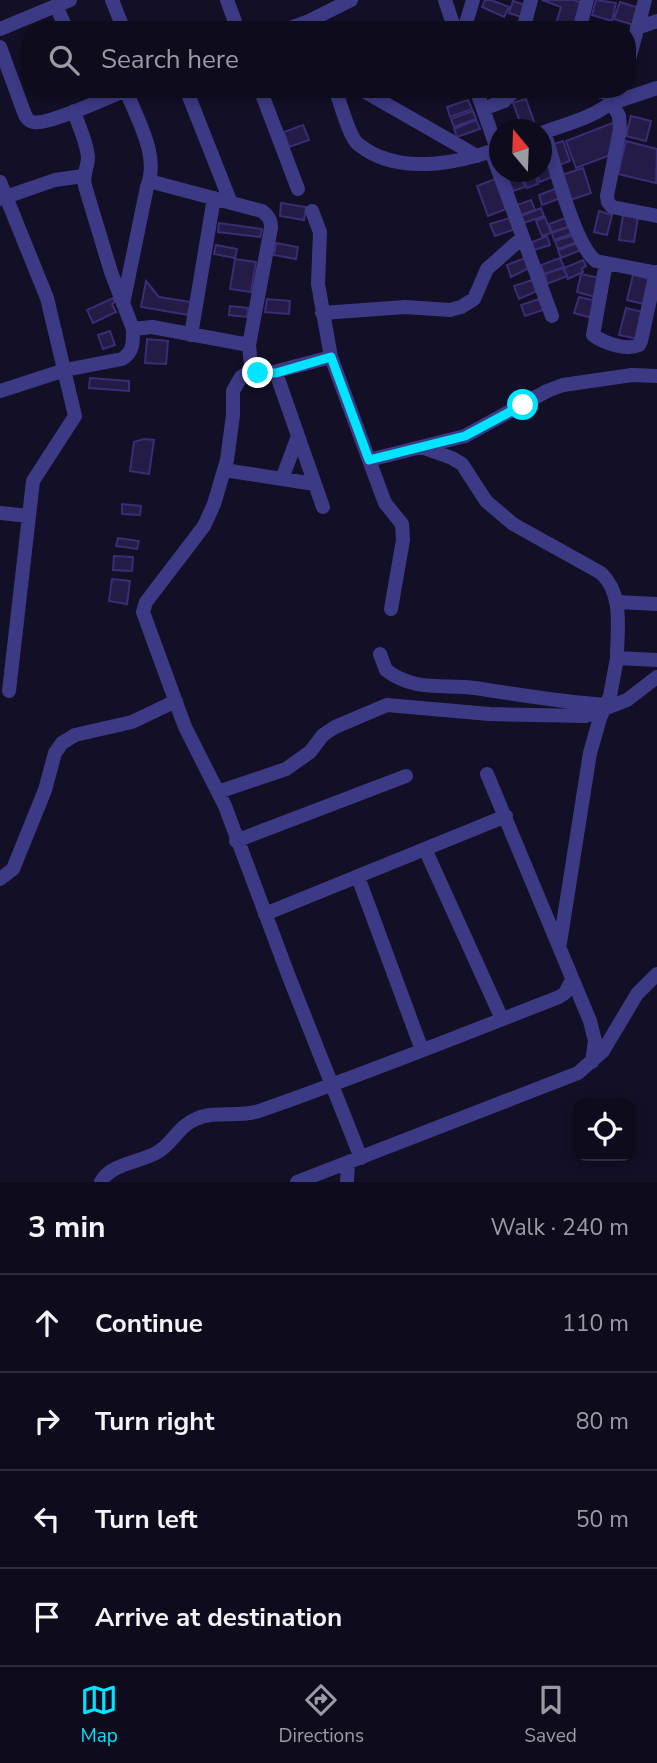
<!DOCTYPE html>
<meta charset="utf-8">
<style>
:root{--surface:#0e0b1c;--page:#171425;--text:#f1f3f6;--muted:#9b9ba3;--line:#2e2b3b;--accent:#00e5ff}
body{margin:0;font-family:"Nunito Sans",sans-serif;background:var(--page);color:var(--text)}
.controls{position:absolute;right:21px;bottom:21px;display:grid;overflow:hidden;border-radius:14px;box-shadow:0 4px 10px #0003}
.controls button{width:63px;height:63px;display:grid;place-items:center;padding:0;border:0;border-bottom:2px solid var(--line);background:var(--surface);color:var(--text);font:35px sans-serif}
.compass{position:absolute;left:489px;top:119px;width:63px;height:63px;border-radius:50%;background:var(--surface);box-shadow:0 4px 10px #0003;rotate:341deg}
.stop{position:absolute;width:21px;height:21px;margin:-16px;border:5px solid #00e5ff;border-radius:50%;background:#fff}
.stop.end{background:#00e5ff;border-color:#fff;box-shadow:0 2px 7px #0008}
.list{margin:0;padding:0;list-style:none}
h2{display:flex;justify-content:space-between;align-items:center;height:91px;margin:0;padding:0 28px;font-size:30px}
h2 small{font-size:23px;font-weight:400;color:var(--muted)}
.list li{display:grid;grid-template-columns:46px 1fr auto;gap:21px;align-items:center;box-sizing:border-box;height:98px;padding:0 28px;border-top:2px solid var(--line)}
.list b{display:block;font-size:26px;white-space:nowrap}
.list em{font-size:23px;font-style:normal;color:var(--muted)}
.icon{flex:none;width:38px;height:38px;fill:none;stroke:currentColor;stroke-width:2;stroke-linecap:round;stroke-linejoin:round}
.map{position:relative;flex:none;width:657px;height:1182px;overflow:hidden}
.search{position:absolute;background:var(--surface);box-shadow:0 4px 10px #0003;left:21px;right:21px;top:21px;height:77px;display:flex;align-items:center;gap:18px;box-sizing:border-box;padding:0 24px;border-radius:28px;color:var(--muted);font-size:26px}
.sheet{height:483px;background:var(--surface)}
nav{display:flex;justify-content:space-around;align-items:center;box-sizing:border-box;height:98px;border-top:2px solid var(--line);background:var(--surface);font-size:19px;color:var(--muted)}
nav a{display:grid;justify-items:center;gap:4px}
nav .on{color:var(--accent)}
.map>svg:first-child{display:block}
.building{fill:#241b47;stroke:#3b2d73;stroke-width:2}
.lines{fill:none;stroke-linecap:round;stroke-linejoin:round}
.minor{stroke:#3d3a85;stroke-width:14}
.route{stroke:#00e5ff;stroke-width:9}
</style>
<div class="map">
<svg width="657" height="1182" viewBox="0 0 657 1182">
<rect width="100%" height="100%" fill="#130f26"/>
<!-- building -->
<path class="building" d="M485,0H491L509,7L504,17L482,7Z
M542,0H573L583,3L576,30L555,27L561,7Z
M596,0L616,3L612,21L592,15Z
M513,1L528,6L524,18L509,13Z
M620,2L639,8L634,25L614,19Z
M526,99L537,130H523L513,103Z
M468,100L472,109L450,117L447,107Z
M473,111L476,119L454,127L451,119Z
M631,116L651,121L646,141L626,136Z
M476,120L480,129L457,137L454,129Z
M615,122L610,155L576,168L566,141Z
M303,125L309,140L289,147L284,132Z
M563,141L570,161L559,165L551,145Z
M626,141L657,149L656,183L618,174Z
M543,151L552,177L540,182L536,172H542Z
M583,168L591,193L570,200L562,175Z
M505,172H519L525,187L513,191Z
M521,172H534L538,184L527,188Z
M495,179L506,209L488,216L477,186Z
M557,188L561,198L542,205L539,195Z
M531,200L535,210L521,215L517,205Z
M281,203L306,207L304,220L280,216Z
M541,208L544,216L524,223L521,216Z
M599,211L612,215L607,235L594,232Z
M623,215L638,217L634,242L619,240Z
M545,217L551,233L542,236L536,221Z
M568,217L571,226L552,232L549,224Z
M510,218L515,229L495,236L490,224Z
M219,223L262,229L260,237L218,232Z
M571,226L573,233L554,240L552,233Z
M574,235L577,242L558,249L555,241Z
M547,236L550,245L534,250L532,242Z
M276,243L298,247L296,259L274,255Z
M578,243L581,250L561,258L558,250Z
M216,245L237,249L235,258L214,254Z
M525,258L529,268L511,277L507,265Z
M560,258L564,267L544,274L541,265Z
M235,259L256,262L251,292L230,289Z
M583,260L586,266L582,268L583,272L568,279L564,268Z
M563,268L567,276L547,284L545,274Z
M581,274L600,278L595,297L577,292Z
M633,275L650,279L644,304L627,300Z
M532,280L537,291L519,299L514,286Z
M146,281L159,297L191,302L189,315L141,307Z
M579,297L597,301L592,318L574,313Z
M113,298L115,302L112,304L116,312L93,323L87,310Z
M267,299L290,301L289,314L265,312Z
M539,299L543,310L525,316L521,305Z
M230,306L248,308L247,317L229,315Z
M626,308L643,312L638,339L619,335Z
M110,331L115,345L103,349L98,335Z
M147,339L168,341L166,364L145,363Z
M90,378L129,381V391L89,388Z
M144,439L154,440L149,474L130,471L134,442Z
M122,504L141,506L140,515L122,514Z
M118,538L139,541L137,549L116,546Z
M114,556L133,557L132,571L113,570Z
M112,579L130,581L127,604L109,601Z"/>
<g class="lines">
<!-- minor -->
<path class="minor" d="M112,0L124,30
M227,0L238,30
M445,0L455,30
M56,6L67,30
M637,28L657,21
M0,29L70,0
M284,30L309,21L351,0
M464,30L473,0
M523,30L531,0
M579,30L587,0
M0,47L25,115C28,119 28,121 33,122C47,126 111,96 128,89
M627,67L645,0
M657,88L612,103L619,116L620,129L607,196L608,202L612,207L657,216
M186,89L231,203
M260,89L298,189
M335,89C340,101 349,137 358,144C397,176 457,164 500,148
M360,89L477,156
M476,89L497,149
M591,89L618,96
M483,109L504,101L516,89
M74,111C78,125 87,142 88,157C88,168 82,175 85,186L111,272L133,329
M544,132C554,160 574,245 596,261L657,273
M542,133C565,124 611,114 621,89
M491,151L552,316
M149,181L262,211C268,216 271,219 271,228L249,345L251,365L258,373L266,374L331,357L369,460L465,436L547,391L563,385L632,375L657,376
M0,182L47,298L75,416L33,481L9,691
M0,199L55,180L83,176
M312,211L320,232L318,284L331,357
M606,263L593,335C604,343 626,351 639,345L641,341L656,272
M123,304L147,187C160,156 137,120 126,90
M322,313L405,307L450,310L461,307L474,299L487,269L522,238
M191,335L214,198
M254,369L241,377L233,391V415L227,460L214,504L204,526L146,602L143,612L185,727L225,806L289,977L361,1158
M276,373L323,507
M0,391L65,370L122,359C134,352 133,341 133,329L152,327L249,345
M421,447L452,458L462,464L486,501L513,524L601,573C624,595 617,628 617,658L657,660
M369,460L385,503L402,524L403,540L391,609
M224,470L315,484
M282,479L298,436
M0,513L29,516
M618,602L657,604
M380,654L386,670C414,692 444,684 475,688C519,695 562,702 606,705
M487,774L590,1021L595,1041L592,1062
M218,792L286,769L310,752L323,735L335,727L387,705L489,714L586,716L627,700L657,677
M236,841L406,776
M425,849L502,1019
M358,877L422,1050
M0,879L13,869L45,790L55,753L62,743L75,735L132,722L176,701
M265,914L506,816
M560,943L590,753L600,718L610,696L617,658
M101,1182C110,1164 140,1162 156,1153C172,1145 178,1126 196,1119C215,1110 239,1118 259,1111C360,1076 459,1036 559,997L565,993L572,980
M297,1182L578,1073L603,1051L637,994L657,974
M347,1182L348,1163"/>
</g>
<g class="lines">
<!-- route -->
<path class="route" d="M258,373H276L331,357L369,460L465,436L523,405"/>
</g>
</svg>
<div class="controls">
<button><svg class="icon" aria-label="locate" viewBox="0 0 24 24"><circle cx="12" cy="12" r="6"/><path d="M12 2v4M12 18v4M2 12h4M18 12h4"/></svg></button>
</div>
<svg class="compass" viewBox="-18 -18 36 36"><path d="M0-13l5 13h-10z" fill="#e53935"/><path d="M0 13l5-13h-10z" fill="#9b9ba3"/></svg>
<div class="stop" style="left:523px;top:405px"></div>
<div class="stop end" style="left:258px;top:373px"></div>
<div class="search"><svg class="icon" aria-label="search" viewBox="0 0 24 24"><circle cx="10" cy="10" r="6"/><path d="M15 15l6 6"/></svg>Search here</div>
</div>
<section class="sheet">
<h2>3 min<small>Walk · 240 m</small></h2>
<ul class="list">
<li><svg class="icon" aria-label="ahead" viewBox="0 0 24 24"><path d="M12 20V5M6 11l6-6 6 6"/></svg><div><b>Continue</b></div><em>110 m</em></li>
<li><svg class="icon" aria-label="right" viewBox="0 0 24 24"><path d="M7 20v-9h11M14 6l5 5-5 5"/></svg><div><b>Turn right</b></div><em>80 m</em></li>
<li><svg class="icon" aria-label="left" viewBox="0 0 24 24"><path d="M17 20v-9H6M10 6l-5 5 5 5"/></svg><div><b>Turn left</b></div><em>50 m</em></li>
<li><svg class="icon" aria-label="arrive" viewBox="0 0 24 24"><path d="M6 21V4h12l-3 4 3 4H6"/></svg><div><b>Arrive at destination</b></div></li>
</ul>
</section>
<nav>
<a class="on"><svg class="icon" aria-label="map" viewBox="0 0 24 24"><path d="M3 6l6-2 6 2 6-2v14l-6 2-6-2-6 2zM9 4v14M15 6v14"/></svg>Map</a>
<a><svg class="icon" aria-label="directions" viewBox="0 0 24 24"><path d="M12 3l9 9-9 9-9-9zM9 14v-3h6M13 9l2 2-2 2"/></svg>Directions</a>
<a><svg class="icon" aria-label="saved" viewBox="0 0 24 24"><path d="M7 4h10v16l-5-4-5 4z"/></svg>Saved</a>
</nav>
